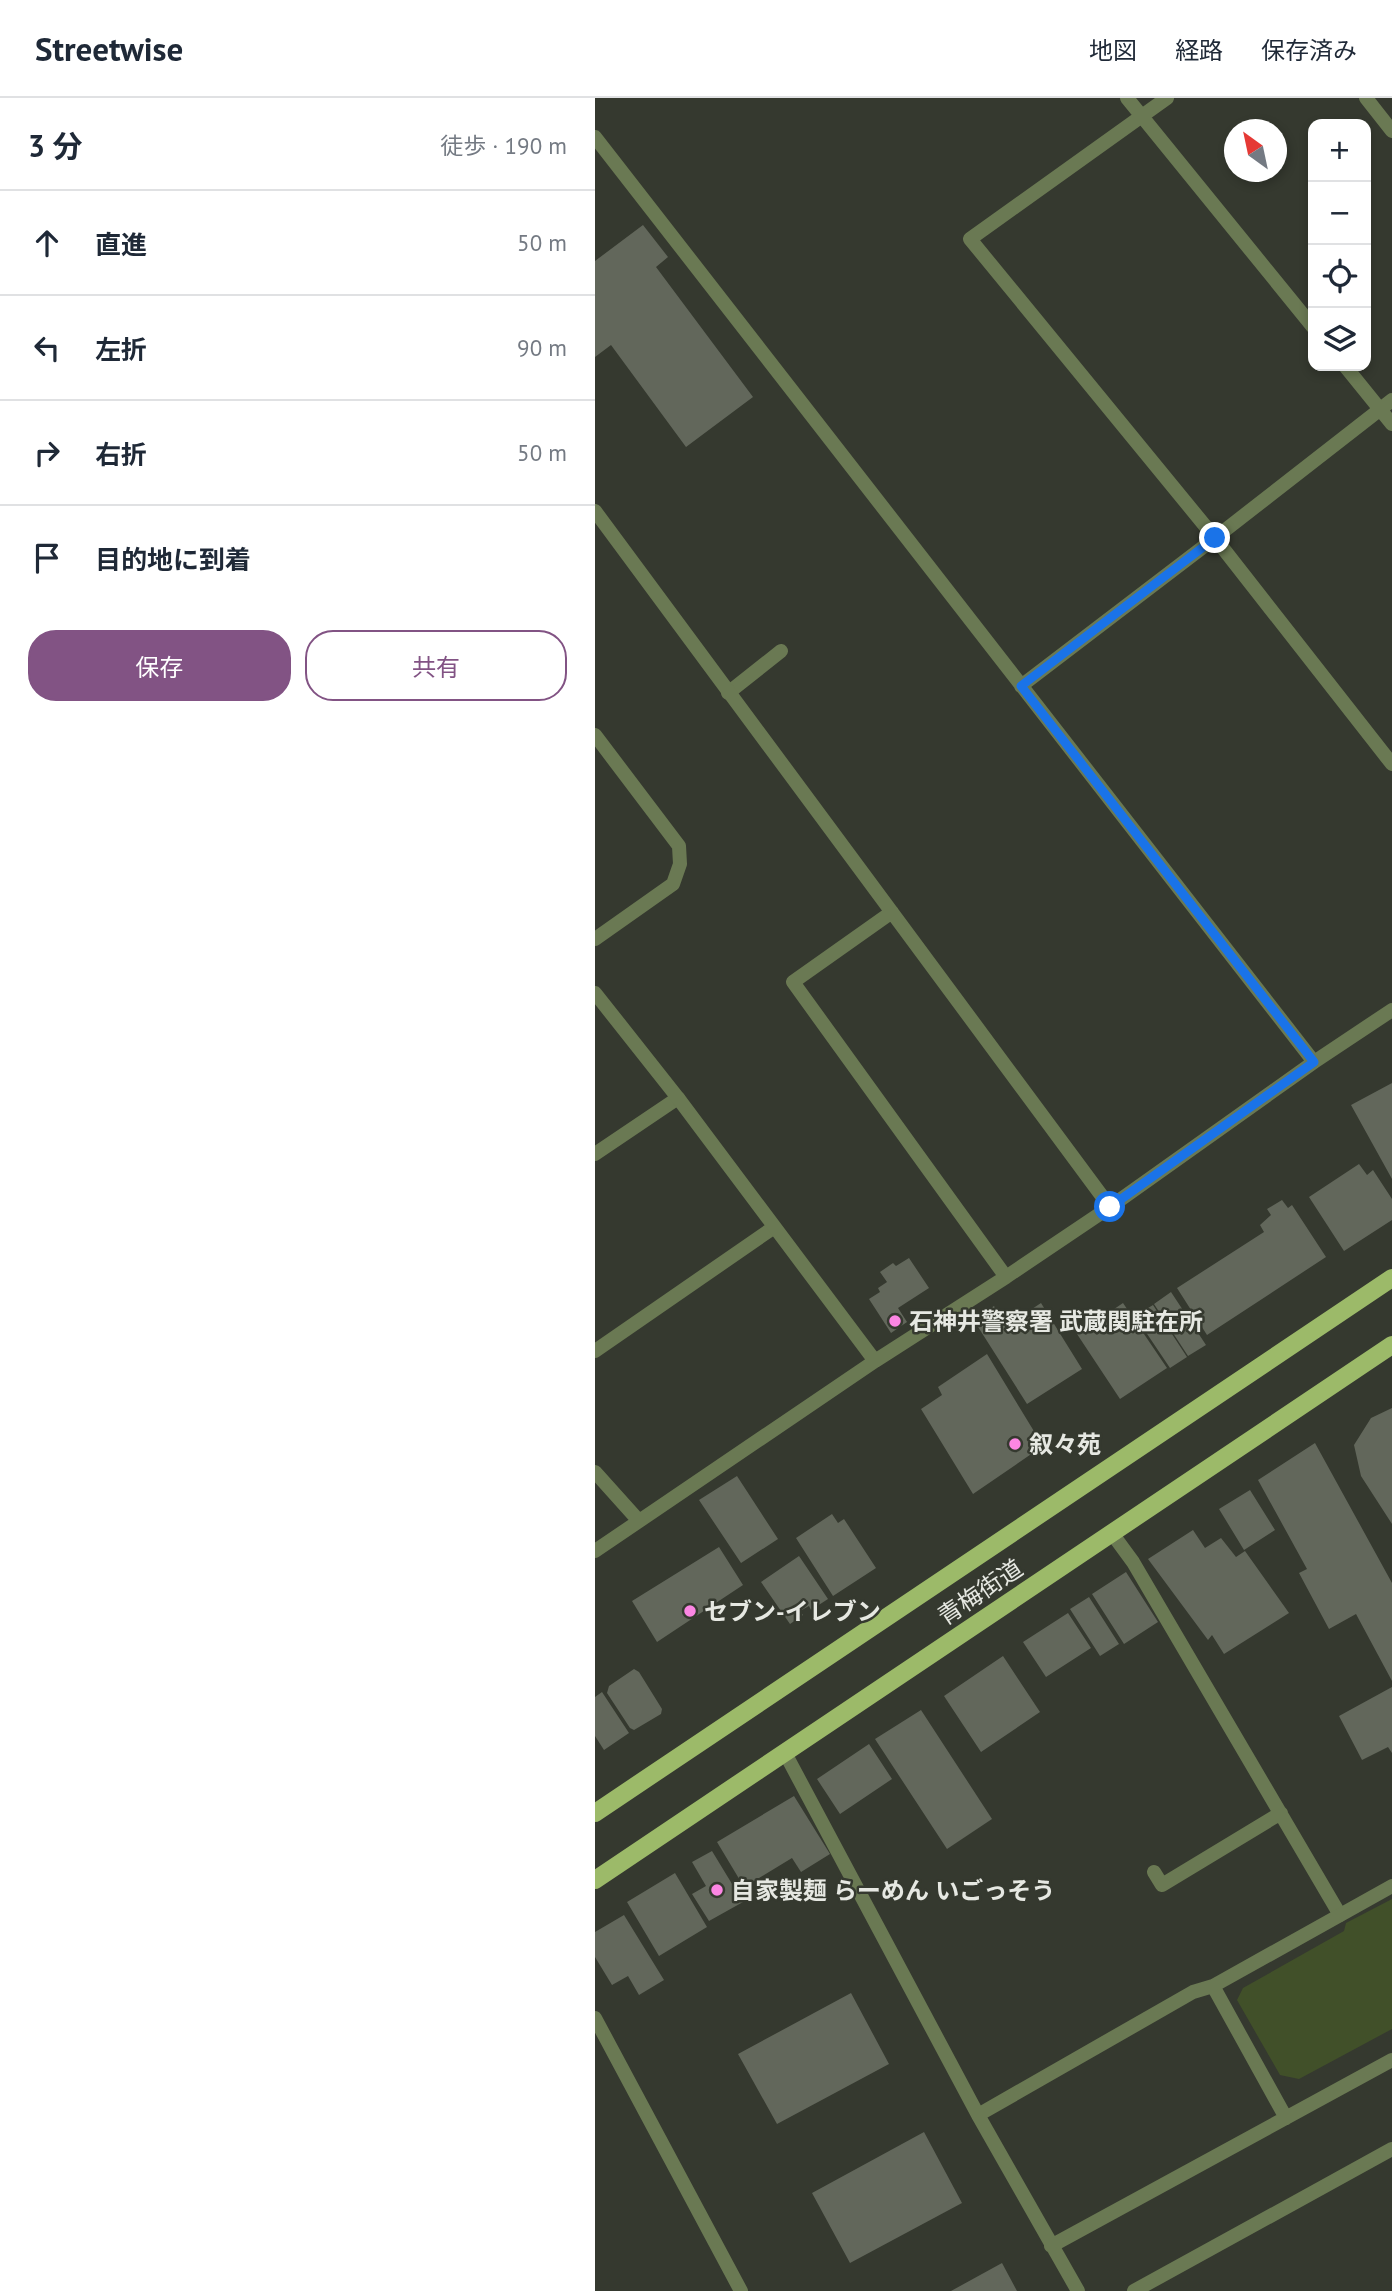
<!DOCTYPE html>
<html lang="ja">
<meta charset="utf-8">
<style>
:root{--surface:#fff;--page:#f2f2f3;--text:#1f2937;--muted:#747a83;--line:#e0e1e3;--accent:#825384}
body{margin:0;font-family:"PT Sans","Noto Sans JP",sans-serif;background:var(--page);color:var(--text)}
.controls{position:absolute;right:21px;top:21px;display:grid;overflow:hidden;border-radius:14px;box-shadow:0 4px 10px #0003}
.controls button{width:63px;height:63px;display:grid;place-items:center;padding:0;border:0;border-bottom:2px solid var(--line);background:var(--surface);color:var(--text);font:35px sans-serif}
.compass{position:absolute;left:629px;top:21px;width:63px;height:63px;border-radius:50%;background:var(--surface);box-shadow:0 4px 10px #0003;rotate:327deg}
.stop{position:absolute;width:21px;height:21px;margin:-16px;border:5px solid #1a73e8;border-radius:50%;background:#fff}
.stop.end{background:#1a73e8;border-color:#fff;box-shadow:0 2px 7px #0008}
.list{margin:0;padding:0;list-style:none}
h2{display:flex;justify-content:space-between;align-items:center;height:91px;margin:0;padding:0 28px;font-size:30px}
h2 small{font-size:23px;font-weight:400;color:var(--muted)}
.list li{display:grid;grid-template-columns:46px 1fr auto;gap:21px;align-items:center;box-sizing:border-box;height:105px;padding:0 28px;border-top:2px solid var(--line)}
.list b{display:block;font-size:26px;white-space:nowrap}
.list em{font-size:23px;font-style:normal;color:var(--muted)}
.actions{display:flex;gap:14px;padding:21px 28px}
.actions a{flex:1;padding:16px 0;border:2px solid var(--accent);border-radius:28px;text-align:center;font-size:24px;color:var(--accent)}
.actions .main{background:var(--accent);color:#fff}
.icon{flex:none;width:38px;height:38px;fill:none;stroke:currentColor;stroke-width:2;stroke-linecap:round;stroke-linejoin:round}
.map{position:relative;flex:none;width:797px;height:2193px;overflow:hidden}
header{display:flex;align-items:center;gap:42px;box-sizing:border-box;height:98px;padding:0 35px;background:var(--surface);border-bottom:2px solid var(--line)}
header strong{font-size:33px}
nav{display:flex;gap:38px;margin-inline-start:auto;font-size:24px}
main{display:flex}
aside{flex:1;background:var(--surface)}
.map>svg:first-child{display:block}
.green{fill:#415029}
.building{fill:#62675b}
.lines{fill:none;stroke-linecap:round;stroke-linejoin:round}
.lane{stroke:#6a7953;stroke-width:14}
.street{stroke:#6a7953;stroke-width:14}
.primary{stroke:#9cba69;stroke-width:18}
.route{stroke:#1a73e8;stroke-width:9}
.poi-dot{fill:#fc86e3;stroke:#35392f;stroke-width:2.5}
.labels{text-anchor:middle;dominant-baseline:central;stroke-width:5;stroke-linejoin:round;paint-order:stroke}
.poi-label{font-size:24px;font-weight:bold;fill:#e6e8e2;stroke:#35392f;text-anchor:start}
.street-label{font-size:24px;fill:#e6e8e2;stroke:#35392f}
</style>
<header>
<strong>Streetwise</strong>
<nav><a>地図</a><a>経路</a><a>保存済み</a></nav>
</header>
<main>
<aside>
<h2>3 分<small>徒歩 · 190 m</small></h2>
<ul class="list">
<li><svg class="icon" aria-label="ahead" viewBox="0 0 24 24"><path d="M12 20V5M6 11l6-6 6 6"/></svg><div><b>直進</b></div><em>50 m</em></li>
<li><svg class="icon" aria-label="left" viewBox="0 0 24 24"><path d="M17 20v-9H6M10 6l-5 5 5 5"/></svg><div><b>左折</b></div><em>90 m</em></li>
<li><svg class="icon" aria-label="right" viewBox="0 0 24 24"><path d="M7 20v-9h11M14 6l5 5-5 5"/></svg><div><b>右折</b></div><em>50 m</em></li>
<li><svg class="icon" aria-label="arrive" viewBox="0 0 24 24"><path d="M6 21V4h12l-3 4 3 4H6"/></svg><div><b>目的地に到着</b></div></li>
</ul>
<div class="actions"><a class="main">保存</a><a>共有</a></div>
</aside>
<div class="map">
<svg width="797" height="2193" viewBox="0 0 797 2193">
<rect width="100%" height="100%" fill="#35392f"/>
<!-- green -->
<path class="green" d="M797,1801V1931L704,1981L685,1977L642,1902L648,1890L749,1833L751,1825Z"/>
<!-- building -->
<path class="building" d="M48,127L73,159L61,169L158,299L91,349L16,247L0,259V163Z
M797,985V1081L756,1007Z
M764,1066L772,1077L778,1072L797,1101V1122L749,1153L714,1099Z
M687,1102L693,1110L697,1107L731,1159L612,1237L582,1190L669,1134L665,1127L676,1117L672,1111Z
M314,1160L334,1190L303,1210L312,1224L296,1235L274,1201L285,1194L283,1190L292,1184L285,1174L298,1165L301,1168Z
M576,1194L611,1247L593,1258L559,1206Z
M446,1205L487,1271L432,1306L378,1221L399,1208L411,1228Z
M528,1205L572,1270L525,1301L482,1236Z
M558,1207L592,1259L575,1270L540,1218Z
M392,1256L448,1348L378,1396L326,1311L347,1297L343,1289Z
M797,1310V1426L766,1378L759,1347L776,1320Z
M720,1345L797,1485V1583L761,1516L734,1531L704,1475L712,1471L663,1382Z
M142,1378L183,1441L146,1465L104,1402Z
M655,1392L680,1432L649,1452L624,1411Z
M237,1416L243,1425L249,1421L281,1470L238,1498L201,1440Z
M598,1432L610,1450L626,1440L641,1459L650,1453L694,1515L629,1556L617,1537L613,1542L553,1461Z
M124,1449L148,1487L62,1544L37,1503Z
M204,1458L233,1501L216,1512L214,1508L205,1513L208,1517L195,1526L166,1484Z
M531,1474L563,1524L529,1546L497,1496Z
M494,1499L524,1546L505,1558L475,1511Z
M473,1515L496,1550L451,1579L428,1544Z
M408,1558L445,1614L386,1654L349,1598Z
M39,1571L44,1574L67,1611L66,1616L39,1632L35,1630L12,1595L14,1588Z
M797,1589V1655L793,1649L767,1662L744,1618Z
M7,1594L34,1635L9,1652L0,1638V1599Z
M326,1612L397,1721L352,1751L280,1641Z
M274,1646L297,1681L245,1716L222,1681Z
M199,1698L235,1756L206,1774L197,1760L149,1789L122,1744Z
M117,1753L148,1804L114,1823L97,1796L111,1788L97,1764Z
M80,1775L112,1829L64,1858L32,1804Z
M29,1817L69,1882L44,1897L33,1878L17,1887L0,1859V1834Z
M256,1895L294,1966L182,2026L143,1956Z
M329,2034L367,2105L255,2165L217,2095Z
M407,2165L422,2193H356Z"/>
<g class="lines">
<!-- lane -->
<path class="lane" d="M133,595L186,553
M0,1056L83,1000
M0,1253L178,1130
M516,1434L538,1464L745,1817
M559,1774L567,1787L686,1715
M539,2193L797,2051"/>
<!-- street -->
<path class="street" d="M532,0L718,229
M572,0L375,141L620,440L797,666
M771,0L797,33
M0,39L719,964
M750,268L797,326
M0,413L515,1109
M426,588L620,440L797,302
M0,637L84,748L85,766L78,786L0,841
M297,814L198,884L411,1179
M0,895L83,1000L280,1263
M0,1374L44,1423
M0,1453L280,1263L411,1179L515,1109L719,964L797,912
M190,1655L383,2017L483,2193
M618,1888L691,2020
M0,1920L146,2193
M383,2017L598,1894L618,1888L797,1788
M456,2148L797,1962"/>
<!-- primary -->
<path class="primary" d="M0,1715L797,1180
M0,1782L797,1247"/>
</g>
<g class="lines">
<!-- route -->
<path class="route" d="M515,1109L719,964L426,588L620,440"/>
</g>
<!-- markers -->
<g class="poi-dot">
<circle cx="300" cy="1223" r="7"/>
<circle cx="420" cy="1346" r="7"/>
<circle cx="95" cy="1513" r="7"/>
<circle cx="122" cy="1792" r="7"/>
</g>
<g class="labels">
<!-- poi labels -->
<g class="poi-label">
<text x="314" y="1223">石神井警察署 武蔵関駐在所</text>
<text x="434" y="1346">叙々苑</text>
<text x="109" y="1513">セブン-イレブン</text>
<text x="136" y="1792">自家製麺 らーめん いごっそう</text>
</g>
<!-- street labels -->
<g class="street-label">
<text transform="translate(385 1494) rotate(-34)">青梅街道</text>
</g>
</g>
</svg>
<div class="controls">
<button>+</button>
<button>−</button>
<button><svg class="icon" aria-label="locate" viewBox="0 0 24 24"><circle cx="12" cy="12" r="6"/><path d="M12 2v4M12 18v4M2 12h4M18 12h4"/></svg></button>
<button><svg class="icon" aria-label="layers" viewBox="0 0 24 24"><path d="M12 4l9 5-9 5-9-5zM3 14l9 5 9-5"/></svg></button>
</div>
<svg class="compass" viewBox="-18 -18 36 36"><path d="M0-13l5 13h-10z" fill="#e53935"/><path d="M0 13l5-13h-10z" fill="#747a83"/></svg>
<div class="stop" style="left:515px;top:1109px"></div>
<div class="stop end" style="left:620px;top:440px"></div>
</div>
</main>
